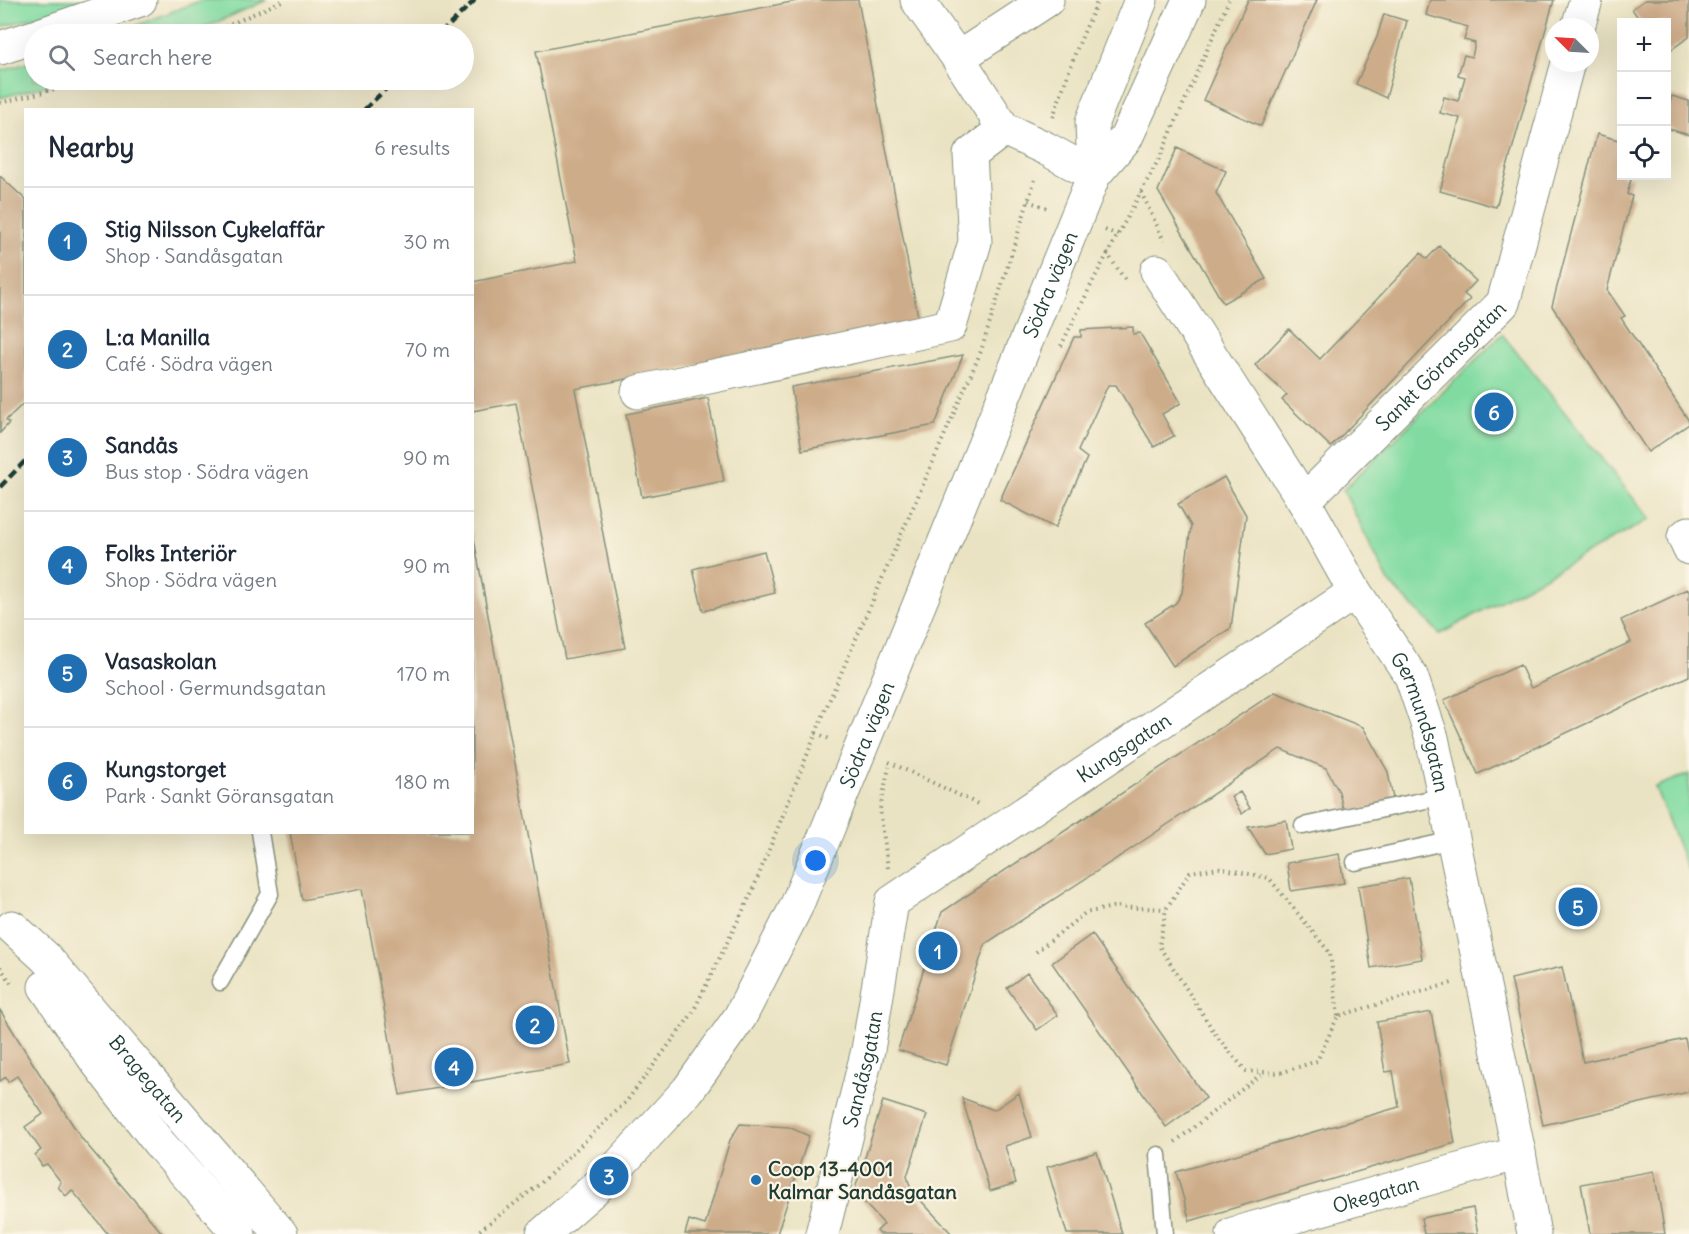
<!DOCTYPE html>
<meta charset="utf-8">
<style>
:root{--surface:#fff;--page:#f2f2f3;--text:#1f2937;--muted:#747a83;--line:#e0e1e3;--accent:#1f6fb2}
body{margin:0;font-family:Delius,sans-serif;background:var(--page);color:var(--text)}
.controls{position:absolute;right:18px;top:18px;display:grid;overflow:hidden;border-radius:0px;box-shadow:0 6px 24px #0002}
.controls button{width:54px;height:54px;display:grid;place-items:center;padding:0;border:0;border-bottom:2px solid var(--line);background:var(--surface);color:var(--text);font:30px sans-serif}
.compass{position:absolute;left:1545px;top:18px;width:54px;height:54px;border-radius:50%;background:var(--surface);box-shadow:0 6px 24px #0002;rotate:294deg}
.you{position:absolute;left:816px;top:861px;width:21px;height:21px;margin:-15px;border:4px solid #fff;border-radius:50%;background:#1a73e8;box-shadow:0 0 0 9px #1a73e833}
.badge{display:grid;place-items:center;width:39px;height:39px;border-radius:50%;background:var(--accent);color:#fff;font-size:20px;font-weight:700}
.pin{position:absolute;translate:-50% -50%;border:3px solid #fff;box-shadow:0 2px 6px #0006}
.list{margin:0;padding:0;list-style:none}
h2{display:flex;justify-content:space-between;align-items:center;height:78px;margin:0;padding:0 24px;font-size:26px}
h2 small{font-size:20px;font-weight:400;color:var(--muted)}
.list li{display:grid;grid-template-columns:39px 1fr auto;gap:18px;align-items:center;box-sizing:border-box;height:108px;padding:0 24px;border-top:2px solid var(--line)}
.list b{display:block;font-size:22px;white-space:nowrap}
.list p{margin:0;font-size:20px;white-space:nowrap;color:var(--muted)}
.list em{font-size:20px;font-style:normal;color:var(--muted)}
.icon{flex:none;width:33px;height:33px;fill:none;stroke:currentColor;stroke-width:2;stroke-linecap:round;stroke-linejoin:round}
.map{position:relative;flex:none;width:1689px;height:1234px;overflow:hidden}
.search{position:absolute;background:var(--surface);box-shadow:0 6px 24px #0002;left:24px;top:24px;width:450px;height:66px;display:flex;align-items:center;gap:15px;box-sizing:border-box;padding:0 21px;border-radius:33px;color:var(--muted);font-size:22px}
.panel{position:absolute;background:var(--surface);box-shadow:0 6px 24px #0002;left:24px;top:108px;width:450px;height:726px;border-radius:0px}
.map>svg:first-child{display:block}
.green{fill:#81dba1;stroke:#508c6a;stroke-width:1.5}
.building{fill:#cdac89}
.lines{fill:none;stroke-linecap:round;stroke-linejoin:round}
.lane-casing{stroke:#84907c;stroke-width:19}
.street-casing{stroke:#84907c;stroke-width:35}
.secondary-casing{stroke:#84907c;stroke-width:35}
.path{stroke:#84907c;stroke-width:4;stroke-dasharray:1.5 4.5;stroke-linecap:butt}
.lane{stroke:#fff;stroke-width:16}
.street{stroke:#fff;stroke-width:33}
.secondary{stroke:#fff;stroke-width:33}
.rail{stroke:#1f3d34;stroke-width:4.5;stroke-dasharray:9 4.5;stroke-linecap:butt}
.poi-dot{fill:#1f6fb2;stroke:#fcf5e5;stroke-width:2}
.labels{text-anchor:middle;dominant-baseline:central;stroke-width:4.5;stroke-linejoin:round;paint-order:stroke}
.street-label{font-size:20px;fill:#1f3d34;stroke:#fcf5e5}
.poi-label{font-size:20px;font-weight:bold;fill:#1f3d34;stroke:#fcf5e5;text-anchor:start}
</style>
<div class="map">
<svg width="1689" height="1234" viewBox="0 0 1689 1234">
<rect width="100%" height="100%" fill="#fcf5e5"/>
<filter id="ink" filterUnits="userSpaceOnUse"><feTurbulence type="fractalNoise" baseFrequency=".0167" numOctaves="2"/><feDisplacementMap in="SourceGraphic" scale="12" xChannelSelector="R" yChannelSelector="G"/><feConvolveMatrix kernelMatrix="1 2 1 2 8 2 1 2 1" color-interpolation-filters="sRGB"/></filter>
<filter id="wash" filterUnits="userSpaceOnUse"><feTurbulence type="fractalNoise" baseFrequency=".008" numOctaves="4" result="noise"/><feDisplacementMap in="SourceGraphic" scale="24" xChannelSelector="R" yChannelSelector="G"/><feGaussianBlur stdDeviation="1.35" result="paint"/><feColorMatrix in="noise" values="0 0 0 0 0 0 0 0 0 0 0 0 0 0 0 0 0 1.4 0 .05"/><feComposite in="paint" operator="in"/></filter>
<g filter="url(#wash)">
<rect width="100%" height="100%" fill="#eae3c3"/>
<!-- green -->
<path class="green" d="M0,0H87L54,12L0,27Z
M202,0H267L190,34H114Z
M34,61V80H67L0,98V71Z
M1502,334L1650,519L1440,634L1389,582L1343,490Z
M1689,774V873L1655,787Z"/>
<g id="blocks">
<!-- building -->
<path class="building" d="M802,0H858L919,322L575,389L625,648L565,659L516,403L472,411V282L577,261L536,51Z
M1248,0H1317L1261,126L1203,100Z
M1430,0H1554L1496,207L1440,191L1460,118L1440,113L1444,97L1458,101L1465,77L1458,75L1464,55L1472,57L1475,43L1464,40L1468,27L1426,15Z
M1645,0H1689V37L1666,53V22H1641L1632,9Z
M1384,14L1407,21L1386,98L1356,84L1377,37Z
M1672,96L1689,101V135L1666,128V117Z
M1597,134L1622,141V176H1632L1627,194L1632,196L1607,290L1625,316L1621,318L1689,421V424L1648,452L1552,306Z
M1177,148L1226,171L1216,193L1266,279L1223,303L1158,191Z
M0,176L26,200V401L6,420L9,423L0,433Z
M1439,246L1476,281L1464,294L1470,299L1331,447L1282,400L1287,395L1255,365L1289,329L1320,359L1421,253L1427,259Z
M1133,327V334L1140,333L1181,403L1162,414L1174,436L1154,447L1116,385H1108L1078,451L1087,458L1055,528L1000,500L1074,337H1081V330Z
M963,355L935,425L802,450L791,387Z
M708,398L724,481L642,497L626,414Z
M1224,477L1246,515L1231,628L1173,666L1145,623L1176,603L1182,593L1191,526L1178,504Z
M472,528L570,1064L400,1095L362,889L302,900L290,832H472Z
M764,551L775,593L703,611L693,569Z
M1688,589L1689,592V676L1478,774L1444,700L1520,665L1531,688L1631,642L1621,620Z
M1275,692L1363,727L1388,772L1394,804L1344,813L1339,792L1326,768L1280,749L1131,849L985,944L946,1065L898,1050L942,912Z
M1240,792L1250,808L1242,814L1231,797Z
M1286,820L1291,849L1265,854L1248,827Z
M1339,854L1344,883L1291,891L1287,863Z
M1409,878L1422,959L1371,968L1358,886Z
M1092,934L1206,1098L1166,1127L1052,963Z
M1562,967L1583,1062L1685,1039L1689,1056V1092L1543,1125L1511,979Z
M1027,973L1058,1015L1037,1030L1007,988Z
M0,1010L34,1065L82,1139L163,1234H108L72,1190L66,1196L58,1187L61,1182L47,1164L42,1166L35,1155L41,1150L25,1127L43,1114L17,1076L8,1082L6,1077L0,1081Z
M1431,1012L1455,1143L1190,1221L1176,1172L1399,1107L1393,1071L1385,1072L1377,1022Z
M1019,1093L1032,1137L1005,1146L1016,1183L990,1191L962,1098L994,1110Z
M883,1101L927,1115L907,1176L911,1190L952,1234H880L877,1231L884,1224L854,1192Z
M740,1124L789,1127L809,1136L777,1234H685L689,1220L705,1225L730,1140Z
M1097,1152L1122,1234H1067L1047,1167Z
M1654,1171L1665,1234H1590L1581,1184Z
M1473,1208L1478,1234H1424L1421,1218Z"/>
</g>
</g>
<g filter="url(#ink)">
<use href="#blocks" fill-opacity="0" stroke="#84907c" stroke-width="1.5"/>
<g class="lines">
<!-- lane casing -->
<g class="lane-casing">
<path id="lane" d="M1303,826L1445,796
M1355,862L1453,840
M220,982L270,894L260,832
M1158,1155L1165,1234"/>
</g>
<!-- street casing -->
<g class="street-casing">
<g id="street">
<path d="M917,0L958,58L1004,129L1045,148L1094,175"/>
<path d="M1578,27L1586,0"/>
<path d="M958,58L1047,0"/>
<path id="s1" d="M1157,271L1304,501L1355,592L1411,676L1432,738L1519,1153L1534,1234"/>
<path d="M638,392L950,326L975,242L970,155L1004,129"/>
<path id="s2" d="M1304,501L1503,303L1568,63"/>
<path d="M1689,533L1684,537L1689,548"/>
<path id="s3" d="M822,1234L868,1050L892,902L1355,592"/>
<path id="s4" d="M1233,1234L1519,1153"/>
</g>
</g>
<!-- secondary casing -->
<g class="secondary-casing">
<g id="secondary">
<path d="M42,34L140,0"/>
<path d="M0,48L34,37"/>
<path d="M1094,175L1092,122L1141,0"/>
<path id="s5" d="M12,927L46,958L281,1234"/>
<path d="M45,987L96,1061L159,1143L239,1234"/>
<path id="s6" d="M543,1234L609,1176L688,1090L740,1017L796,907L1094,175L1126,138L1189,0"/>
</g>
</g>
<!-- path -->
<path class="path" d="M209,34L284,0
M0,103L59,88L86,80
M1053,117L1076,51L1098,0
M1141,192L1164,241
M1028,201L1047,208
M1105,230L1118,235
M1107,253L1125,280
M1061,346L1095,277L1161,155L1229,0
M816,733L832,740
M889,762L980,805
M888,868L880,809L889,767
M1036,952L1085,913L1113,907L1166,909
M0,967L13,986
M1338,1016L1330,953L1269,878L1219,868L1190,872L1166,909L1159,946L1218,1038L1246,1071L1280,1073L1317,1061L1338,1016L1452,983
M1175,1142L1264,1072
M475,1234L541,1183L626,1102L692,1014L752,892L826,708L981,351L1036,176"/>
<!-- lane -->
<use href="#lane" class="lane"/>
<!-- street -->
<use href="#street" class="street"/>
<!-- secondary -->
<use href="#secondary" class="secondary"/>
<!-- rail -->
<path class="rail" d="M440,34L475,0
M364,110L395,80
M0,487L26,460"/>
</g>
</g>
<!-- markers -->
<circle class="poi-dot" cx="756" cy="1180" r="6"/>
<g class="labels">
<!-- street labels -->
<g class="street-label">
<text stroke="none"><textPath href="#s6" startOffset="1090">Södra vägen</textPath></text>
<text stroke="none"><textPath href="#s2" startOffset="192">Sankt Göransgatan</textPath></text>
<text stroke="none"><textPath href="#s1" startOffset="525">Germundsgatan</textPath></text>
<text stroke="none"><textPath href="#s6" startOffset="604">Södra vägen</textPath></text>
<text stroke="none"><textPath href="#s3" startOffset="618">Kungsgatan</textPath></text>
<text stroke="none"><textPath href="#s3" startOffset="170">Sandåsgatan</textPath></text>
<text stroke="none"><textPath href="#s5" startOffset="204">Bragegatan</textPath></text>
<text stroke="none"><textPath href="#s4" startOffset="148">Okegatan</textPath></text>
</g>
<!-- poi labels -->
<g class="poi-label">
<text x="768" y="1168">Coop 13-4001<tspan x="768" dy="23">Kalmar Sandåsgatan</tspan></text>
</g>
</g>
</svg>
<div class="controls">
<button>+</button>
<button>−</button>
<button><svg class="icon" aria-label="locate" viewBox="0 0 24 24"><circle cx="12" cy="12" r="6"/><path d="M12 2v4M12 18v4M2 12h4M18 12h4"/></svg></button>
</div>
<svg class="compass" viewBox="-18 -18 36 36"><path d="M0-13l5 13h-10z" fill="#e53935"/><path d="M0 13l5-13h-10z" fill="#747a83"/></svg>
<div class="you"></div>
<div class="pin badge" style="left:938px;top:951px">1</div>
<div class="pin badge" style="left:535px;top:1025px">2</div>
<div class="pin badge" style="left:609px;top:1176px">3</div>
<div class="pin badge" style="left:454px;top:1067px">4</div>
<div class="pin badge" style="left:1578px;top:907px">5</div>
<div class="pin badge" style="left:1494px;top:412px">6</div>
<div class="search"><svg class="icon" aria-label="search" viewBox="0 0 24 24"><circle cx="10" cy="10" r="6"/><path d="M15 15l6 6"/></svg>Search here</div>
<section class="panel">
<h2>Nearby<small>6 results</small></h2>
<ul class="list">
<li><span class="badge">1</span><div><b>Stig Nilsson Cykelaffär</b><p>Shop · Sandåsgatan</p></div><em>30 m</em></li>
<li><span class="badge">2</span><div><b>L:a Manilla</b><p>Café · Södra vägen</p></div><em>70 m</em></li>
<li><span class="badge">3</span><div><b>Sandås</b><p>Bus stop · Södra vägen</p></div><em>90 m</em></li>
<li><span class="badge">4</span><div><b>Folks Interiör</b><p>Shop · Södra vägen</p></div><em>90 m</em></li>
<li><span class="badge">5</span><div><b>Vasaskolan</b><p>School · Germundsgatan</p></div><em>170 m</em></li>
<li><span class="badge">6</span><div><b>Kungstorget</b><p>Park · Sankt Göransgatan</p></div><em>180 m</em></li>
</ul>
</section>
</div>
